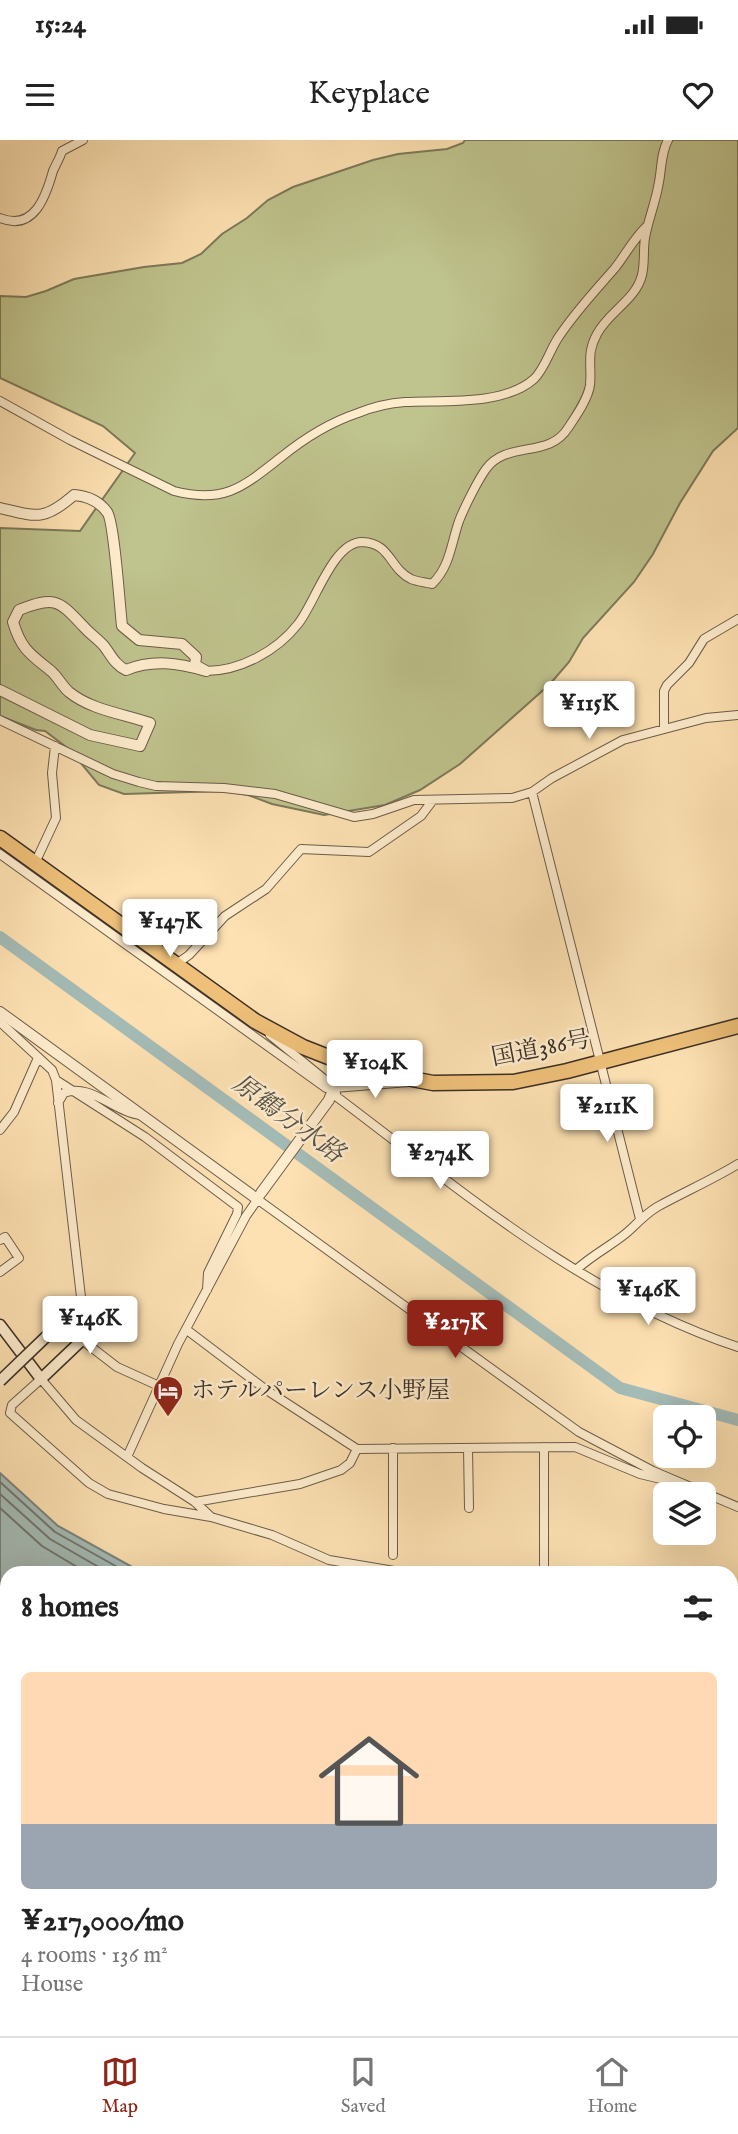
<!DOCTYPE html>
<meta charset="utf-8">
<style>
:root{--surface:#fff;--page:#f2f2f2;--text:#222;--muted:#767676;--line:#e0e0e0;--accent:#8f2418}
body{margin:0;font-family:"IM FELL English","Noto Serif JP",serif;background:var(--page);color:var(--text);height:100vh;display:flex;flex-direction:column;font-size:26px;white-space:nowrap}
*{box-sizing:border-box;margin:0}
p{font-size:23px;color:var(--muted)}
.icon{flex:none;width:38px;height:38px;fill:none;stroke:currentColor;stroke-width:2;stroke-linecap:round;stroke-linejoin:round}
.map{position:relative;flex:1;overflow:hidden}
.panel{position:absolute;left:0px;top:1426px;width:738px;height:471px;display:flex;flex-direction:column;background:var(--surface);border-radius:21px 21px 0 0;box-shadow:0 7px 28px #0002}
.panel>*{flex:none}
.buttons{position:absolute;left:653px;top:1265px;display:grid;gap:14px}
.buttons a{display:grid;place-items:center;width:63px;height:63px;border-radius:10px;background:var(--surface);box-shadow:0 7px 28px #0002;font-size:35px}
.price{position:absolute;translate:-50% -60px;padding:0 16px;border-radius:7px;background:#fff;color:#222;font-size:23px;line-height:46px;filter:drop-shadow(0 2px 4px #0008)}
.price::after{content:'';position:absolute;left:50%;top:42px;width:21px;height:16px;margin-left:-10px;background:inherit;clip-path:polygon(0 0,100% 0,50% 100%)}
.price.current{background:var(--accent);color:#fff}
ul{padding:0;list-style:none}
li{display:grid;align-content:center;gap:14px;height:371px;padding:0 21px}
li span{display:grid;place-items:center;height:217px;border-radius:10px;color:#555}
li>.icon{margin-inline-start:auto}
span .icon{width:126px;height:126px;fill:#fffc;stroke-width:1}
li b{font-size:30px}
h2{display:flex;justify-content:space-between;align-items:center;height:84px;padding:0 21px;font-size:30px}
.status{display:flex;justify-content:space-between;align-items:center;height:49px;padding:0 35px;background:var(--surface);direction:ltr}
.status svg{height:19px;fill:currentColor}
header{display:flex;justify-content:space-between;align-items:center;height:91px;padding:0 21px;background:var(--surface);font-size:32px;font-weight:600}
.dock{display:flex;justify-content:space-around;align-items:center;height:98px;border-top:2px solid var(--line);background:var(--surface);font-size:19px;color:var(--muted)}
.dock a{display:grid;justify-items:center;gap:4px}
.dock .current{color:var(--accent)}
.map>svg:first-child{display:block}
.green{fill:#bfc38d;stroke:#7d795a;stroke-width:2}
.water{fill:#a4bbb6;stroke:#7a837c;stroke-width:2}
.lines{fill:none;stroke-linecap:round;stroke-linejoin:round}
.shore{stroke:#70756e;stroke-width:2}
.river{stroke:#a4bbb6;stroke-width:12}
.minor-casing{stroke:#6c5c49;stroke-width:10}
.tertiary-casing{stroke:#6c5c49;stroke-width:12}
.secondary-casing{stroke:#3b2f26;stroke-width:13}
.primary-casing{stroke:#3b2f26;stroke-width:15}
.trunk-casing{stroke:#3b2f26;stroke-width:17}
.minor{stroke:#feeccd;stroke-width:8}
.tertiary{stroke:#feeccd;stroke-width:10}
.secondary{stroke:#feeccd;stroke-width:10}
.primary{stroke:#eec079;stroke-width:12}
.trunk{stroke:#eec079;stroke-width:14}
.secondary-bridge-casing{stroke:#3b2f26;stroke-width:13;stroke-linecap:butt}
.secondary-bridge{stroke:#feeccd;stroke-width:10}
.labels{text-anchor:middle;dominant-baseline:central;stroke-width:5;stroke-linejoin:round;paint-order:stroke}
.street-label{font-size:24px;fill:#3b2f26;stroke:#feeccd}
.poi-label{font-size:24px;fill:#3b2f26;stroke:#feeccd;text-anchor:start}
.water-label{font-size:26px;font-style:italic;fill:#55524a;stroke:#feeccd}
</style>
<div class="status"><b>15:24</b><svg viewBox="0 0 49 12"><path d="M0 12V9h3v3zM5 12V6h3v6zM10 12V3h3v9zM15 12V0h3v12zM26 1h20v11H26zM47 4h2v5h-2z"/></svg></div>
<header><svg class="icon" aria-label="menu" viewBox="0 0 24 24"><path d="M4 6h16M4 12h16M4 18h16"/></svg>Keyplace<svg class="icon" aria-label="heart" viewBox="0 0 24 24"><path d="M12 20l-8-8c-3-5 5-10 8-4 3-6 11-1 8 4z"/></svg></header>
<div class="map">
<svg width="738" height="1896" viewBox="0 0 738 1896">
<rect width="100%" height="100%" fill="#fde1b2"/>
<filter id="stains"><feTurbulence type="fractalNoise" baseFrequency=".00286" numOctaves="4"/><feColorMatrix values="0 0 0 0 .2 0 0 0 0 .09 0 0 0 0 .02 0 0 0 .5 -.17"/></filter>
<radialGradient id="worn" r=".72"><stop offset=".6" stop-color="#630" stop-opacity="0"/><stop offset="1" stop-color="#630" stop-opacity=".3"/></radialGradient>
<!-- green -->
<path class="green" d="M465 0H738V288L713 311 680 363 653 414 634 442 583 498 569 522 550 544 460 624 420 650 385 665 324 675 272 664 248 655 224 651 124 654 99 645 70 610 45 591 36 590 0 576V388L80 391 135 313 103 286 0 238V156L26 157 46 151 74 139 144 127 182 123 201 114 222 94 247 78 268 60 293 47 373 20 398 14 447 9 463 3Z"/>
<!-- water -->
<path class="water" d="M0 1333 58 1386 143 1433H7V1466L0 1459Z
M738 1583V1667L732 1668V1586Z"/>
<g class="lines">
<!-- shore -->
<path class="shore" d="M0 1342 55 1392 128 1433
M0 1354 50 1399 109 1433
M0 1368 42 1406 87 1433"/>
<!-- river -->
<path class="river" d="M0 797 620 1248 738 1280
M0 1554 7 1559
M503 1890 514 1896
M624 1890V1896"/>
<!-- minor casing -->
<g class="minor-casing">
<path id="minor" d="M0 78C34 92 46 56 53 31 56 24 60 18 62 11L83 0
M0 261 70 300 174 351C224 364 243 347 280 318 302 300 331 282 358 273 373 267 389 263 405 262 442 260 504 266 534 239 544 230 550 210 558 198 575 172 595 151 615 128 626 114 634 98 647 86
M206 531C240 531 277 511 298 484 315 463 333 402 362 402 391 403 389 428 411 439 418 442 425 442 432 444 450 427 451 404 459 381 464 368 478 340 486 329 507 300 549 319 568 288 576 276 588 259 590 245 592 225 586 214 597 194 608 172 636 160 642 135 645 123 643 110 645 98 648 80 655 64 658 47 662 31 660 15 668 0
M0 580 113 634 139 642 156 646 224 648 275 654 354 677 373 674 414 660 512 658 532 652 552 638 623 600 706 578 738 575
M664 588V551L667 545 689 523 704 499 738 479
M532 652 640 1079
M0 714 326 948 334 947
M35 723 56 678 52 633 55 606
M175 825 189 815 225 776 266 749 301 709 369 712 421 676 433 660
M0 882 52 930 56 940 81 1157 79 1177
M270 895 334 947 337 957C463 1052 586 1157 738 1207
M56 940 145 997 238 1067 237 1074 208 1133 207 1150
M58 963 64 953C89 942 116 973 141 975
M0 990 14 972 37 920H40
M257 1059 579 1292 653 1331 738 1367
M0 1100 5 1097 19 1118 0 1132
M576 1130C594 1113 617 1103 632 1088 640 1080 647 1073 657 1067 684 1052 712 1040 738 1024
M187 1190 265 1249 357 1309 575 1307 640 1334 665 1340
M82 1200 117 1227 159 1246
M544 1307V1433
M393 1308V1415
M468 1308 469 1368
M127 1317 178 1204 246 1076 260 1056
M195 1362 300 1344 341 1330 350 1323 357 1309
M211 1377 164 1369 108 1354 89 1343 10 1273 12 1265 41 1239 76 1280 142 1328 195 1362 211 1377 272 1395 329 1420 406 1433
M732 1451 738 1450
M0 1534 7 1538
M0 1625 7 1629
M732 1773 733 1765 738 1771
M0 1809H7
M251 1890 252 1896
M407 1890V1896
M693 1896 695 1890"/>
</g>
<!-- tertiary casing -->
<g class="tertiary-casing">
<path id="tertiary" d="M0 368C37 377 44 381 74 355 86 356 99 361 107 372 114 380 120 469 122 486L139 500 182 504 196 517 195 525 206 531C178 523 153 519 126 530 115 525 111 515 104 506 98 499 90 494 84 487 59 461 56 455 19 470L13 482C21 509 30 514 51 531 58 537 62 546 69 552 91 570 124 574 150 583L140 606 90 595 0 550
M0 872 257 1059
M261 1053 329 960 334 947 409 941"/>
</g>
<!-- secondary casing -->
<g class="secondary-casing">
<path id="secondary" d="M0 1185 41 1239 82 1200 81 1180 74 1175 70 1176 52 1191"/>
</g>
<!-- primary casing -->
<g class="primary-casing">
<path id="primary" d="M0 1521 7 1526
M539 1890 546 1896"/>
</g>
<!-- trunk casing -->
<g class="trunk-casing">
<path id="trunk" d="M0 698 255 881 303 907 359 929 433 943 513 942 567 931 738 886"/>
</g>
<!-- minor -->
<use href="#minor" class="minor"/>
<!-- tertiary -->
<use href="#tertiary" class="tertiary"/>
<!-- secondary -->
<use href="#secondary" class="secondary"/>
<!-- primary -->
<use href="#primary" class="primary"/>
<!-- trunk -->
<use href="#trunk" class="trunk"/>
<!-- secondary-bridge casing -->
<g class="secondary-bridge-casing">
<path id="secondary-bridge" d="M0 1241 52 1191"/>
</g>
<!-- secondary-bridge -->
<use href="#secondary-bridge" class="secondary-bridge"/>
</g>
<!-- icons -->
<defs>
<g id="hotel-pin" transform="scale(1.575)"><path d="M0 17L-7.5 6A9.5 9.5 0 1 1 7.5 6Z" fill="#8f2418" stroke="#feeccd"/><path d="M-6-4.5h1.5V1H6V5H4.5V3h-9V5H-6ZM-4 0a1.8 1.8 0 1 1 3.6 0ZM.5 0V-2.5h3Q6-2.5 6 0Z" fill="#fff"/></g>
</defs>
<g fill-rule="evenodd">
<use href="#hotel-pin" x="168" y="1251"/>
</g>
<g class="labels">
<!-- street labels -->
<g class="street-label">
<text transform="translate(541 909) rotate(-11)">国道386号</text>
</g>
<!-- poi labels -->
<g class="poi-label">
<text x="191" y="1251">ホテルパーレンス小野屋</text>
</g>
<!-- water labels -->
<g class="water-label">
<text transform="translate(288 979) rotate(36)">原鶴分水路</text>
</g>
</g>
<rect width="100%" height="100%" filter="url(#stains)"/>
<rect width="100%" height="100%" fill="url(#worn)"/>
</svg>
<div class="buttons">
<a><svg class="icon" aria-label="locate" viewBox="0 0 24 24"><circle cx="12" cy="12" r="6"/><path d="M12 2v4M12 18v4M2 12h4M18 12h4"/></svg></a>
<a><svg class="icon" aria-label="layers" viewBox="0 0 24 24"><path d="M12 4l9 5-9 5-9-5zM3 14l9 5 9-5"/></svg></a>
</div>
<b class="price" style="left:589px;top:601px">¥115K</b>
<b class="price" style="left:170px;top:819px">¥147K</b>
<b class="price" style="left:375px;top:960px">¥104K</b>
<b class="price" style="left:607px;top:1004px">¥211K</b>
<b class="price" style="left:440px;top:1051px">¥274K</b>
<b class="price" style="left:648px;top:1187px">¥146K</b>
<b class="price" style="left:90px;top:1216px">¥146K</b>
<b class="price current" style="left:455px;top:1220px">¥217K</b>
<section class="panel">
<h2>8 homes<svg class="icon" aria-label="filters" viewBox="0 0 24 24"><path d="M4 7h16M4 17h16"/><circle cx="9" cy="7" r="2"/><circle cx="15" cy="17" r="2"/></svg></h2>
<ul>
<li><span style="background:linear-gradient(#ffd9b3 70%,#9aa5b1 0)"><svg class="icon" aria-label="home" viewBox="0 0 24 24"><path d="M3 11l9-7 9 7M6 9v11h12V9"/></svg></span><div><b>¥217,000/mo</b><p>4 rooms · 136 m²</p><p>House</p></div></li>
</ul>
</section>
</div>
<nav class="dock">
<a class="current"><svg class="icon" aria-label="map" viewBox="0 0 24 24"><path d="M3 6l6-2 6 2 6-2v14l-6 2-6-2-6 2zM9 4v14M15 6v14"/></svg>Map</a>
<a><svg class="icon" aria-label="saved" viewBox="0 0 24 24"><path d="M7 4h10v16l-5-4-5 4z"/></svg>Saved</a>
<a><svg class="icon" aria-label="home" viewBox="0 0 24 24"><path d="M3 11l9-7 9 7M6 9v11h12V9"/></svg>Home</a>
</nav>
